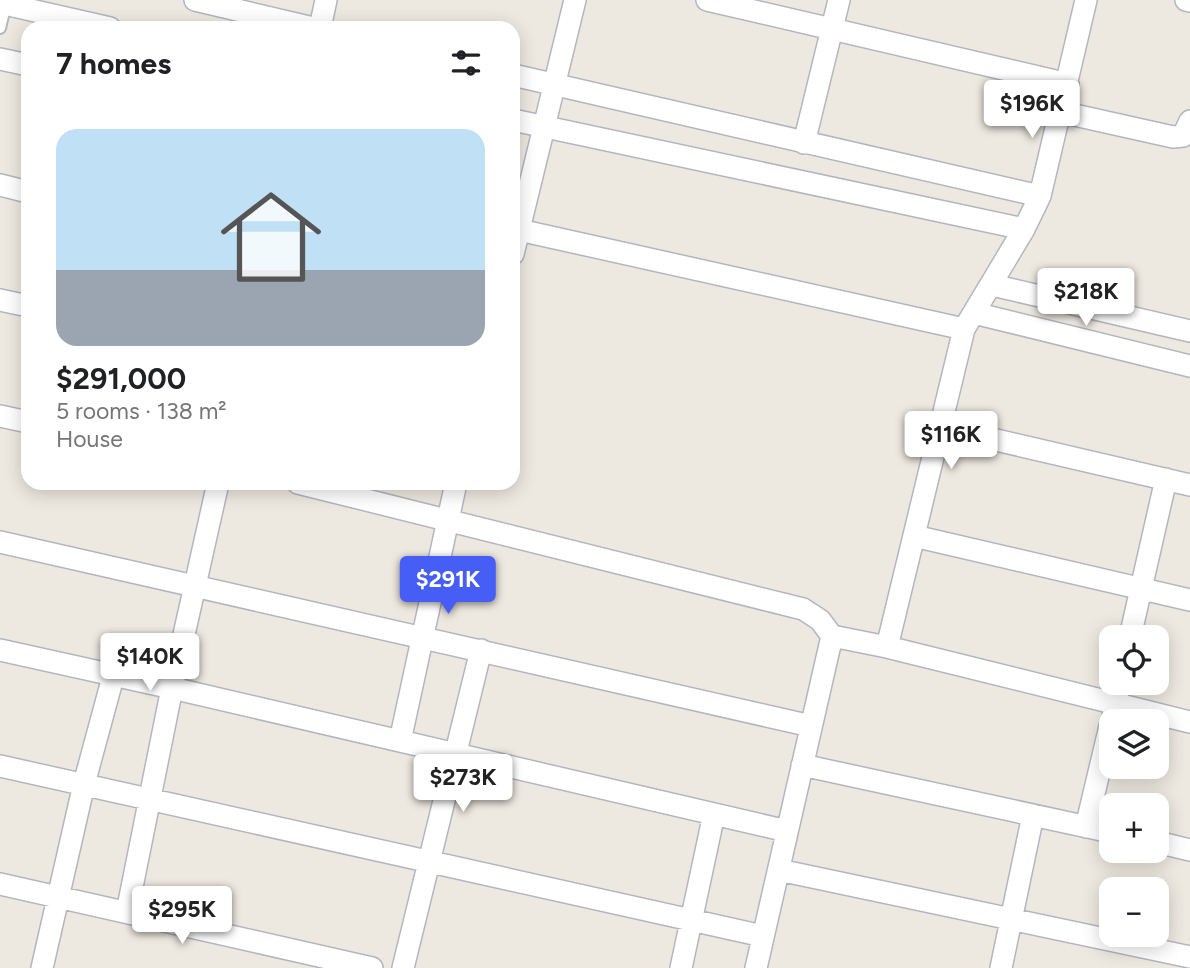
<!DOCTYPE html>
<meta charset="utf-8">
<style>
:root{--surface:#fff;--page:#f2f2f2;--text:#202124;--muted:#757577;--line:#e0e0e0;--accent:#465ef5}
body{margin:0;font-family:Figtree,sans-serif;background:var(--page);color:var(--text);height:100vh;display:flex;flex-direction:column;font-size:26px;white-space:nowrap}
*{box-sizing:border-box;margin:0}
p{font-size:23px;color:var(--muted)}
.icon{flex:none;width:38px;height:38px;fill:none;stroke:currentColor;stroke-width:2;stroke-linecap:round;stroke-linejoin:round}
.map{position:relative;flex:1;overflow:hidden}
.side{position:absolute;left:21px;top:21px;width:499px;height:469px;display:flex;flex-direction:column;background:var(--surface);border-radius:21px;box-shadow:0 4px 18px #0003}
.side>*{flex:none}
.controls{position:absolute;left:1099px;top:625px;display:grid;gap:14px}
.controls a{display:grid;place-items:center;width:70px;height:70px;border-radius:14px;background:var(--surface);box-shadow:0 4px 18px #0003;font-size:35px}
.price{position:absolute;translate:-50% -60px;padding:0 16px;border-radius:7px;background:#fff;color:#222;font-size:23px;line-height:46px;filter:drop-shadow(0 2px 4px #0008)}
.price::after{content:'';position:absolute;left:50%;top:42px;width:21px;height:16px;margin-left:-10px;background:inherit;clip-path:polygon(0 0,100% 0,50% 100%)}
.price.on{background:var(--accent);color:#fff}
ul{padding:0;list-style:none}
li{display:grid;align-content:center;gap:14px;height:371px;padding:0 35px}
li+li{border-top:2px solid var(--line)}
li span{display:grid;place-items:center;height:217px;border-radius:21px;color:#555}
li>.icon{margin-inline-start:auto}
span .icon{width:126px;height:126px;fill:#fffc;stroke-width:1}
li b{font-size:30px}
h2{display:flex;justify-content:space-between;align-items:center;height:84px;padding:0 35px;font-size:30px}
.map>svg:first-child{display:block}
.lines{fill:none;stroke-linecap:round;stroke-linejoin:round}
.lane-casing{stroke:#b3b6c0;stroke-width:14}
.street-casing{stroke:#b3b6c0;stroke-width:24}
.lane{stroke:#fff;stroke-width:10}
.street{stroke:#fff;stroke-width:21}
</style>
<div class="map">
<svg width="1190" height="968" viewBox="0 0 1190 968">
<rect width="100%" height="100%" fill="#eee9e0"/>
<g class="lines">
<!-- lane casing -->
<g class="lane-casing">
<path id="lane" d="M0 28 6 3"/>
</g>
<!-- street casing -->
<g class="street-casing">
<path id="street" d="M195 0 313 28
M707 0 1068 84
M1186 0 1190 1
M0 3 110 28
M320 28 326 0
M0 59 28 65
M513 75 1040 196
M1061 112 1173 137 1183 136 1190 121
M513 120 1024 229
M804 143 839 0
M0 185 28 192
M519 230 964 329
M513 254 575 0
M992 285 1190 331
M0 300 28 306
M974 313 1190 366
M0 416 28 422
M940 427 1190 485
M298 483 803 609 820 620 832 636 887 647 1190 722
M914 536 1190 600
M0 542 811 726
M1130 637 1166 479
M887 647 964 329 1024 229 1040 196 1086 0
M0 650 172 688 787 831
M1113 716 1120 682
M400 741 456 483
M802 765 1111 832
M0 766 763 936
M1086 827 1111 722
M1157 842 1190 850
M779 870 1190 957
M0 884 372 968
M127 912 172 688 218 483
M42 968 84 784 113 677
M403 968 481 650
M681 968 714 814
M756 968 832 636
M1001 968 1033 815"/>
</g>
<!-- lane -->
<use href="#lane" class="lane"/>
<!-- street -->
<use href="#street" class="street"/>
</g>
</svg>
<div class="controls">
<a><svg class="icon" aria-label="locate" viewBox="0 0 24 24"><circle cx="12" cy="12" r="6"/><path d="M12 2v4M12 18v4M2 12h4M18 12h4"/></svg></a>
<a><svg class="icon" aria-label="layers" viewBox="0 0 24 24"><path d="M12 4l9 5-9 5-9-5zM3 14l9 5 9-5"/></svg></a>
<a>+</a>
<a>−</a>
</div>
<b class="price" style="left:1032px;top:140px">$196K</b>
<b class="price" style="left:1086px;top:328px">$218K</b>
<b class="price" style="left:951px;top:471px">$116K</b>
<b class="price on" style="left:448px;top:616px">$291K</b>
<b class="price" style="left:150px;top:693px">$140K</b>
<b class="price" style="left:463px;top:814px">$273K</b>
<b class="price" style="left:182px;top:946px">$295K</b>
<section class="side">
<h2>7 homes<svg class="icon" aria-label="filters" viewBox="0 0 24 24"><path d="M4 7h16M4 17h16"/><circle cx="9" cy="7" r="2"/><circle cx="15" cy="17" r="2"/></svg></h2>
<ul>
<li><span style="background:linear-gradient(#bfe0f5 65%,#9aa5b1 0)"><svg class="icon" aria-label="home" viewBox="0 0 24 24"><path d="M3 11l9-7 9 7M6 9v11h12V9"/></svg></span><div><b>$291,000</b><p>5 rooms · 138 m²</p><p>House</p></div></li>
</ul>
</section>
</div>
